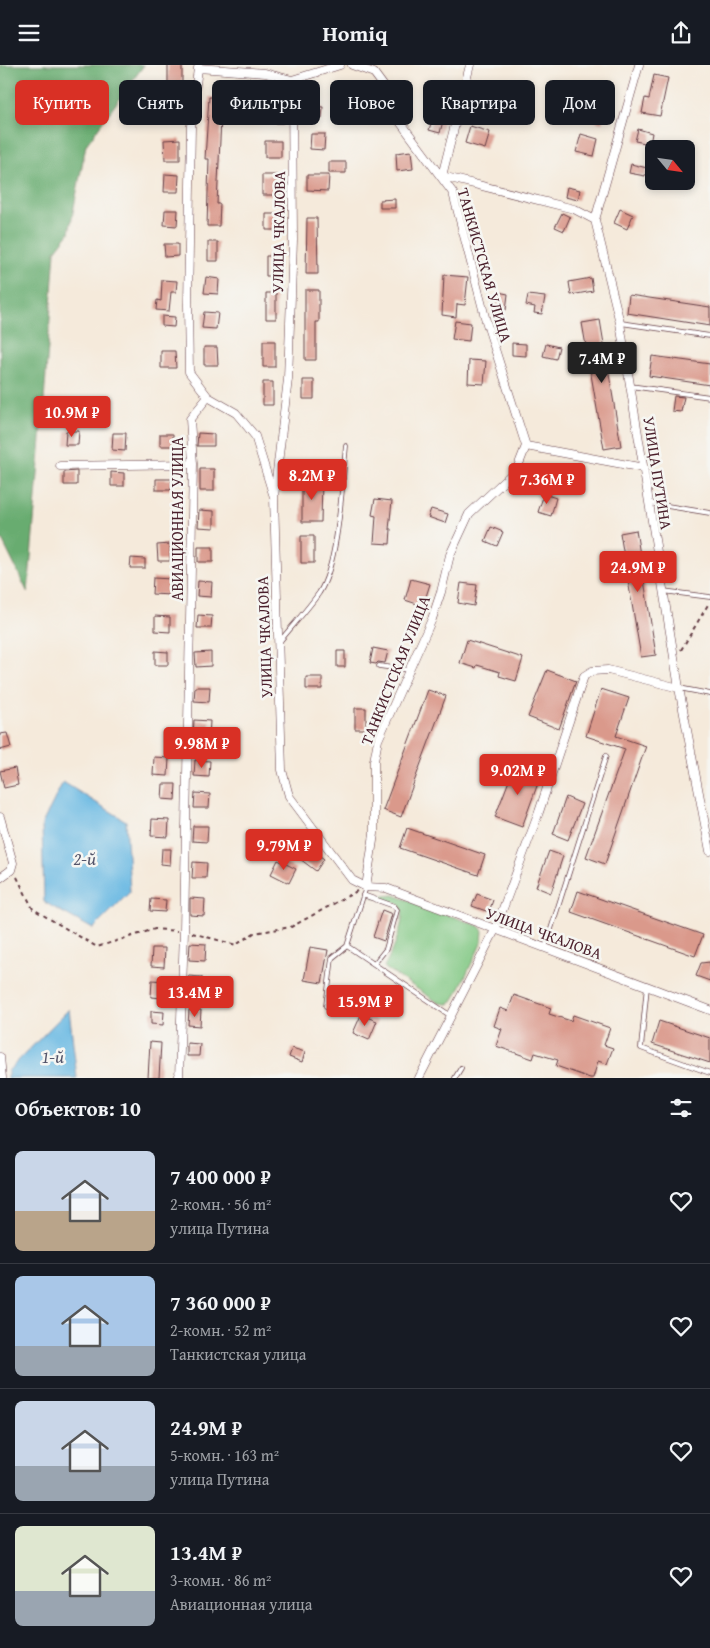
<!DOCTYPE html>
<html lang="ru">
<meta charset="utf-8">
<style>
:root{--surface:#171b24;--page:#242831;--text:#f1f3f6;--muted:#9ea1a6;--line:#363941;--accent:#d93025}
body{margin:0;font-family:"Gentium Book Plus",serif;background:var(--page);color:var(--text);height:100vh;display:flex;flex-direction:column;font-size:19px;white-space:nowrap}
*{box-sizing:border-box;margin:0}
p{font-size:16px;color:var(--muted)}
.icon{flex:none;width:28px;height:28px;fill:none;stroke:currentColor;stroke-width:2;stroke-linecap:round;stroke-linejoin:round}
.map{position:relative;height:1013px;overflow:hidden}
.side{display:flex;flex-direction:column;background:var(--surface);flex:1}
.side>*{flex:none}
.top-card{position:absolute;left:15px;top:15px;width:680px;height:45px;display:flex;gap:10px}
.needle{width:32px;rotate:119deg}
.tools{position:absolute;left:645px;top:75px;display:grid;gap:10px}
.tools a{display:grid;place-items:center;width:50px;height:50px;border-radius:8px;background:var(--surface);box-shadow:0 2px 8px #0003;font-size:25px}
.price{position:absolute;translate:-50% -42px;padding:0 11px;border-radius:5px;background:var(--accent);color:#fff;font-size:16px;line-height:32px;filter:drop-shadow(0 1px 2px #0008)}
.price::after{content:'';position:absolute;left:50%;top:30px;width:15px;height:11px;margin-left:-8px;background:inherit;clip-path:polygon(0 0,100% 0,50% 100%)}
.price.current{background:#222;color:#fff}
ul{padding:0;list-style:none}
li{display:flex;align-items:center;gap:15px;height:125px;padding:0 15px}
li+li{border-top:1px solid var(--line)}
li span{display:grid;place-items:center;flex:none;width:140px;height:100px;border-radius:8px;color:#555}
li>.icon{margin-inline-start:auto}
span .icon{width:60px;height:60px;fill:#fffc;stroke-width:1}
li b{font-size:21px}
h2{display:flex;justify-content:space-between;align-items:center;height:60px;padding:0 15px;font-size:21px}
.pill{padding:0 18px;border-radius:8px;background:var(--surface);box-shadow:0 2px 8px #0003;font-size:18px;line-height:45px}
.pill.current{background:var(--accent);color:#fff}
header{display:flex;justify-content:space-between;align-items:center;height:65px;padding:0 15px;background:var(--surface);font-size:22px;font-weight:800}
.map>svg:first-child{display:block}
.green{fill:#80c782;stroke:#657356}
.forest{fill:#68ac70;stroke:#59664e}
.water{fill:#67b8e2;stroke:#586c86}
.building{fill:#da998b}
.lines{fill:none;stroke-linecap:round;stroke-linejoin:round}
.lane-casing{stroke:#643d45;stroke-width:5.5}
.street-casing{stroke:#643d45;stroke-width:9}
.path{stroke:#643d45;stroke-width:2;stroke-dasharray:4 4;stroke-linecap:butt}
.lane{stroke:#fff;stroke-width:4}
.street{stroke:#fff;stroke-width:8}
.labels{text-anchor:middle;dominant-baseline:central;stroke-width:5;stroke-linejoin:round;paint-order:stroke}
.street-label{font-size:16px;fill:#4a1f2b;stroke:#f6f6f2}
.water-label{font-size:18px;font-style:italic;fill:#54556b;stroke:#f6f6f2}
</style>
<header><svg class="icon" aria-label="menu" viewBox="0 0 24 24"><path d="M4 6h16M4 12h16M4 18h16"/></svg>Homiq<svg class="icon" aria-label="share" viewBox="0 0 24 24"><path d="M12 15V3M7 8l5-5 5 5M5 13v7h14v-7"/></svg></header>
<div class="map">
<svg width="710" height="1013" viewBox="0 0 710 1013">
<rect width="100%" height="100%" fill="#f6f6f2"/>
<filter id="ink" filterUnits="userSpaceOnUse"><feTurbulence type="fractalNoise" baseFrequency=".02" numOctaves="2"/><feDisplacementMap in="SourceGraphic" scale="10" xChannelSelector="R" yChannelSelector="G"/><feConvolveMatrix kernelMatrix="1 2 1 2 8 2 1 2 1" color-interpolation-filters="sRGB"/></filter>
<filter id="wash" filterUnits="userSpaceOnUse"><feTurbulence type="fractalNoise" baseFrequency=".0096" numOctaves="4" result="noise"/><feDisplacementMap in="SourceGraphic" scale="20" xChannelSelector="R" yChannelSelector="G"/><feGaussianBlur stdDeviation="1.12" result="paint"/><feColorMatrix in="noise" values="0 0 0 0 0 0 0 0 0 0 0 0 0 0 0 0 0 1.4 0 .05"/><feComposite in="paint" operator="in"/></filter>
<g filter="url(#wash)">
<rect width="100%" height="100%" fill="#f5eadb"/>
<!-- green -->
<path class="green" d="M394 830 479 861 483 866 482 877 453 937 448 939 439 938 385 903 384 901C391 891 409 849 400 841 394 835 381 834 373 832Z"/>
<!-- forest -->
<path class="forest" d="M0 0H144L86 80 69 168 55 186 43 350 28 528 0 471Z"/>
<!-- water -->
<path class="water" d="M63 717 126 756 130 827 93 864 44 837 42 759Z
M69 944 77 1013H8V1006Z"/>
<g id="blocks">
<!-- building -->
<path class="building" d="M168 0H182V18H168Z
M654 10 668 13 660 51 642 48 645 33 649 34Z
M482 22 502 26 498 44 478 39Z
M209 32H222L217 139H220L219 161H207L209 94H205Z
M589 39 606 43 602 58 585 53Z
M266 41H283V58H266Z
M310 41 323 42 322 54 309 52Z
M435 44 445 47 440 68 429 65Z
M470 61 490 67 485 84 465 78Z
M638 64 652 68 650 79 635 76Z
M311 69H325L324 85 310 84Z
M581 69 598 74 594 91 576 87Z
M180 74V95H165L164 75Z
M265 76H281V92H265Z
M411 86 413 104 397 106 396 88Z
M329 97H346V108H329Z
M631 99 647 103 645 111 629 108Z
M165 109 179 110 178 127H164Z
M262 110H279V130H262Z
M307 110H329L328 126 307 125Z
M567 122 580 125 578 135 565 132Z
M395 134V143H380V135Z
M620 144 633 150 627 164 614 158Z
M165 145H178L177 161 164 160Z
M562 148 570 152 564 166 555 162Z
M266 149H278V165H266Z
M307 153H317L318 209H306Z
M208 177H218V196H208Z
M164 179H178V191L165 192Z
M266 191H279V211H266Z
M444 210 468 212 465 240 457 239 456 252 442 250Z
M206 212 219 214 218 229 204 228Z
M591 213 593 226 571 230 569 217Z
M162 215 177 216 176 227H171L169 246 156 245 157 235 161 236Z
M305 225H319V257H316V295H305Z
M498 227 508 229 506 245 495 243Z
M266 228H276V254H266Z
M528 230 545 232 542 249 534 248 535 242 526 240Z
M629 230 710 242V261L627 248Z
M204 247 218 248 216 264 202 263Z
M162 251 175 252 174 262 162 261Z
M600 255 621 381 604 384 582 258Z
M455 256 471 258 469 276 452 274Z
M263 276H275V302H263Z
M512 278 526 279V291L512 290Z
M546 279 559 282 556 294 543 291Z
M204 282H217L218 300H204Z
M161 286H175L176 303H161Z
M652 291 710 299V320L649 311Z
M469 295 486 296 484 319 468 318Z
M303 315H314V334H303Z
M263 317H273V340H263Z
M674 331 684 332 681 347 672 346Z
M66 366H79L78 380H65Z
M113 368H126L125 386 112 385Z
M198 368 214 369V381H197Z
M160 369H173V381H160Z
M200 404H214V426H200Z
M77 406V420H64V407Z
M111 407 124 408V421H111Z
M156 414H172L171 425H156Z
M302 415H322L321 457H302Z
M544 429 556 433 551 451 538 447Z
M375 434 392 436 389 464H391L390 479 374 478 376 451 372 450Z
M431 444 448 449 445 458 428 452Z
M199 445 214 446V463L198 462Z
M491 462 503 467 497 481 485 476Z
M636 465 656 590 641 592 620 468Z
M301 471H314V498H301Z
M170 479V496H158L157 480Z
M198 482H213V497H198Z
M131 493 145 494V503H130Z
M153 513 172 514 171 530 152 529Z
M411 514 430 519 423 541 405 535Z
M198 516 212 517 211 532 197 531Z
M461 518 477 520 474 541 458 538Z
M198 550 212 551 211 563H197Z
M155 551 170 552V567L155 566Z
M467 575 523 593 516 616 499 611 500 607 477 600 476 603 460 598Z
M373 583 388 586 385 598 378 597 376 599 370 598Z
M155 586 168 587V600H155Z
M337 586H345V602H337Z
M211 587V601L196 602 195 588Z
M547 605 576 616 559 664 528 652Z
M306 612H322V624H306Z
M195 622H210L209 637 194 636Z
M601 624 629 633 616 671 646 681 605 799 586 792 625 684 586 671Z
M428 625 446 631 401 752 383 745Z
M355 643H366V664H355Z
M194 655 210 656 209 673 193 672Z
M7 668 11 682 0 685V669Z
M154 692 169 693 168 711 153 710Z
M195 695 210 696 209 712 194 711Z
M515 700 541 710 522 762 495 752Z
M15 703 18 720 4 723 0 706Z
M163 719H176L175 735 162 734Z
M195 728 210 729 209 743H194Z
M566 732 582 739 568 775 553 769Z
M152 754 169 755 168 772 151 771Z
M193 761H208L207 777 192 776Z
M407 763 485 790 478 810 400 783Z
M308 782 324 794 316 806 300 794Z
M162 784H171L170 800 161 799Z
M549 786 563 791 551 828 536 822Z
M278 795 296 804 289 818 271 809Z
M193 797 207 798 206 813H192Z
M578 826 703 870 695 891 571 847Z
M477 829 493 835 489 847 472 841Z
M190 833 205 834 204 851 190 850Z
M151 834 166 835 165 847 150 846Z
M382 845 392 849 384 876 373 872Z
M190 878 206 879 205 896 189 895Z
M310 882 328 885 322 918 304 915Z
M152 883H165L164 902 151 901Z
M710 897V916L696 911 701 898Z
M188 911 202 912 201 928 188 927Z
M152 915 164 916 163 933 151 932Z
M514 930 551 943 549 949 571 956 573 950 610 963 604 980 613 983 607 999 598 996 593 1013H590L556 1001 558 995 535 988 533 994 496 981 502 964 494 961 500 943 508 946Z
M189 945H201L200 961 188 960Z
M151 946 164 947 163 960 151 959Z
M361 950 377 956 369 975 353 968Z
M659 956 710 973V998L652 979Z
M150 977 161 978 159 1013H148Z
M187 978 200 979 199 991H187Z
M292 983 305 987 302 997 289 992Z"/>
</g>
</g>
<g filter="url(#ink)">
<use href="#blocks" fill-opacity="0" stroke="#643d45" stroke-width="1"/>
<g class="lines">
<!-- lane casing -->
<g class="lane-casing">
<path id="lane" d="M621 258 710 271
M630 321 710 332
M649 438 710 448
M663 526 710 532
M280 576C293 560 307 545 319 528 339 498 342 418 346 381
M379 601 409 605
M679 623 710 629
M366 822 347 881 451 951
M363 830 394 841 397 845 386 884 374 899
M545 883 606 691
M647 921 641 983 710 1008
M326 941 332 893 347 881
M455 1013 461 1003"/>
</g>
<!-- street casing -->
<g class="street-casing">
<path id="street" d="M352 0 374 8 388 27 398 54 453 128 486 256 526 381 517 404 469 449 450 490 441 527 432 554 378 675 374 696V769L366 822
M470 0 442 111 574 144 595 155
M639 0 595 155 620 258 679 623 710 786
M292 15 293 175 288 314 274 432 282 705 289 731 352 815 366 822 386 823 710 945
M292 15 340 0
M208 332 236 348 255 371 273 429
M526 381 644 403
M60 401 193 399
M0 752 13 798 11 805 0 813
M0 992 2 1013
M179 1013 184 866 193 399 190 354 208 332 189 307 188 240 191 61 198 3 265 8 292 15
M419 1013 495 865 539 747 584 611 592 606 608 605 679 623"/>
</g>
<!-- path -->
<path class="path" d="M681 585 709 538
M17 812 33 844 97 882 155 864 177 866
M192 868 236 880 254 868 291 862 357 826"/>
<!-- lane -->
<use href="#lane" class="lane"/>
<!-- street -->
<use href="#street" class="street"/>
</g>
</g>
<g class="labels">
<!-- street labels -->
<g class="street-label">
<text transform="translate(278 167) rotate(-89)">УЛИЦА ЧКАЛОВА</text>
<text transform="translate(485 200) rotate(74)">ТАНКИСТСКАЯ УЛИЦА</text>
<text transform="translate(658 408) rotate(81)">УЛИЦА ПУТИНА</text>
<text transform="translate(177 454) rotate(-90)">АВИАЦИОННАЯ УЛИЦА</text>
<text transform="translate(264 572) rotate(-92)">УЛИЦА ЧКАЛОВА</text>
<text transform="translate(395 605) rotate(-68)">ТАНКИСТСКАЯ УЛИЦА</text>
<text transform="translate(544 868) rotate(20)">УЛИЦА ЧКАЛОВА</text>
</g>
<!-- water labels -->
<g class="water-label">
<text x="85" y="793">2-й</text>
<text x="53" y="991">1-й</text>
</g>
</g>
</svg>
<div class="tools">
<a><svg class="needle" viewBox="-14 -14 28 28"><path d="M0-13l5 13h-10z" fill="#e53935"/><path d="M0 13l5-13h-10z" fill="#9ea1a6"/></svg></a>
</div>
<b class="price current" style="left:602px;top:319px">7.4M ₽</b>
<b class="price" style="left:72px;top:373px">10.9M ₽</b>
<b class="price" style="left:312px;top:436px">8.2M ₽</b>
<b class="price" style="left:547px;top:440px">7.36M ₽</b>
<b class="price" style="left:638px;top:528px">24.9M ₽</b>
<b class="price" style="left:202px;top:704px">9.98M ₽</b>
<b class="price" style="left:518px;top:731px">9.02M ₽</b>
<b class="price" style="left:284px;top:806px">9.79M ₽</b>
<b class="price" style="left:195px;top:953px">13.4M ₽</b>
<b class="price" style="left:365px;top:962px">15.9M ₽</b>
<div class="top-card">
<a class="pill current">Купить</a>
<a class="pill">Снять</a>
<a class="pill">Фильтры</a>
<a class="pill">Новое</a>
<a class="pill">Квартира</a>
<a class="pill">Дом</a>
</div>
</div>
<section class="side">
<h2>Объектов: 10<svg class="icon" aria-label="filters" viewBox="0 0 24 24"><path d="M4 7h16M4 17h16"/><circle cx="9" cy="7" r="2"/><circle cx="15" cy="17" r="2"/></svg></h2>
<ul>
<li><span style="background:linear-gradient(#c9d6e8 60%,#b9a48a 0)"><svg class="icon" aria-label="home" viewBox="0 0 24 24"><path d="M3 11l9-7 9 7M6 9v11h12V9"/></svg></span><div><b>7 400 000 ₽</b><p>2-комн. · 56 m²</p><p>улица Путина</p></div><svg class="icon" aria-label="heart" viewBox="0 0 24 24"><path d="M12 20l-8-8c-3-5 5-10 8-4 3-6 11-1 8 4z"/></svg></li>
<li><span style="background:linear-gradient(#a9c7e8 70%,#9aa5b1 0)"><svg class="icon" aria-label="home" viewBox="0 0 24 24"><path d="M3 11l9-7 9 7M6 9v11h12V9"/></svg></span><div><b>7 360 000 ₽</b><p>2-комн. · 52 m²</p><p>Танкистская улица</p></div><svg class="icon" aria-label="heart" viewBox="0 0 24 24"><path d="M12 20l-8-8c-3-5 5-10 8-4 3-6 11-1 8 4z"/></svg></li>
<li><span style="background:linear-gradient(#c9d6e8 65%,#9aa5b1 0)"><svg class="icon" aria-label="home" viewBox="0 0 24 24"><path d="M3 11l9-7 9 7M6 9v11h12V9"/></svg></span><div><b>24.9M ₽</b><p>5-комн. · 163 m²</p><p>улица Путина</p></div><svg class="icon" aria-label="heart" viewBox="0 0 24 24"><path d="M12 20l-8-8c-3-5 5-10 8-4 3-6 11-1 8 4z"/></svg></li>
<li><span style="background:linear-gradient(#dfe7d0 65%,#9aa5b1 0)"><svg class="icon" aria-label="home" viewBox="0 0 24 24"><path d="M3 11l9-7 9 7M6 9v11h12V9"/></svg></span><div><b>13.4M ₽</b><p>3-комн. · 86 m²</p><p>Авиационная улица</p></div><svg class="icon" aria-label="heart" viewBox="0 0 24 24"><path d="M12 20l-8-8c-3-5 5-10 8-4 3-6 11-1 8 4z"/></svg></li>
</ul>
</section>
